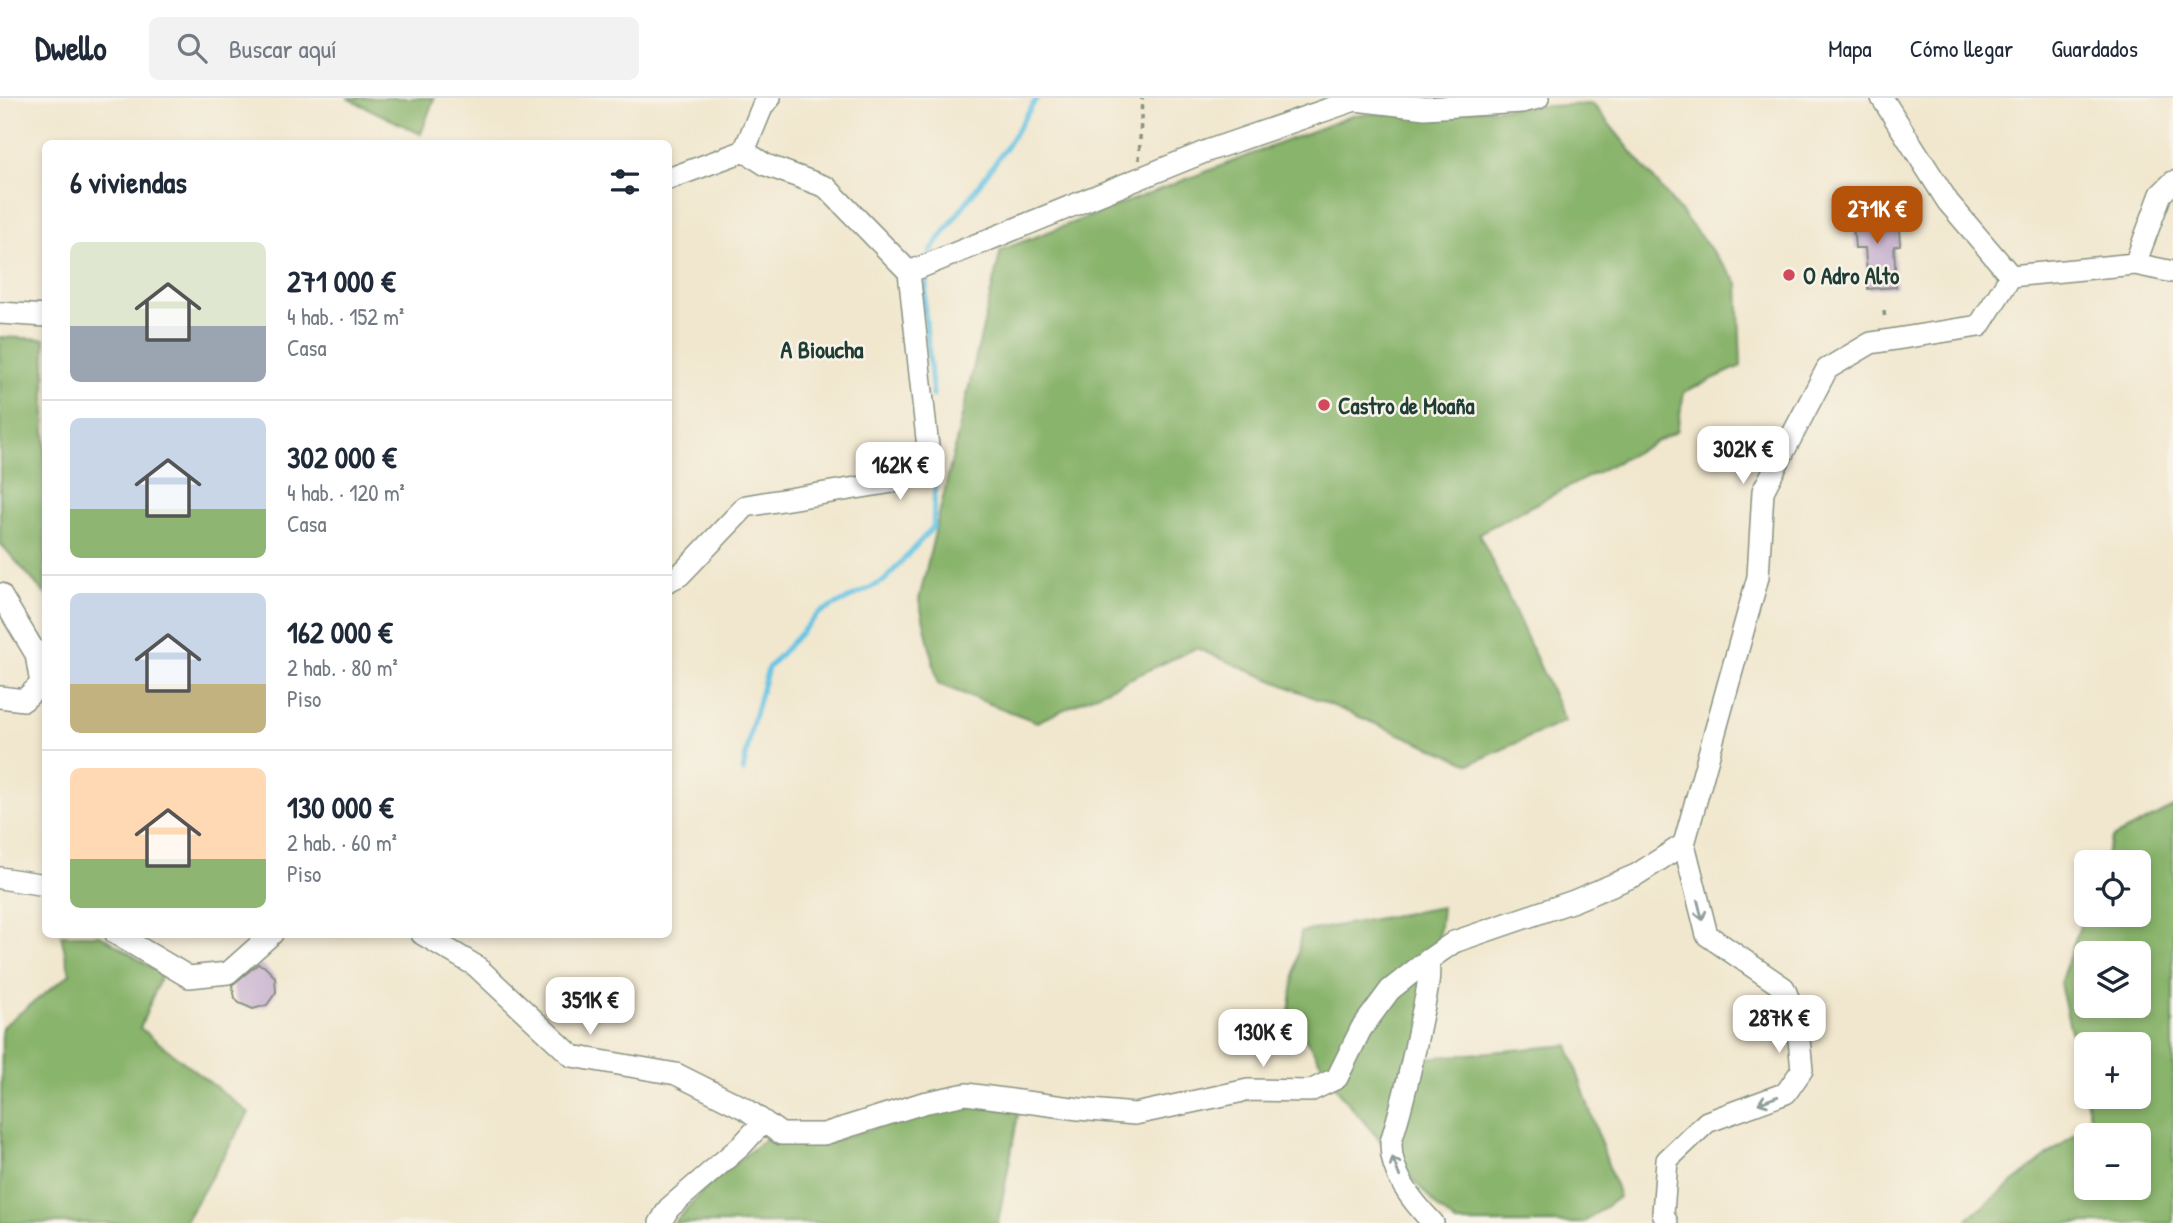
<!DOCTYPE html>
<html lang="es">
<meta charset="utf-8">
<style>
:root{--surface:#fff;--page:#f2f2f3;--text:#1f2937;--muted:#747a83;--line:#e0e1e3;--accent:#b45309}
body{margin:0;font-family:"Patrick Hand",sans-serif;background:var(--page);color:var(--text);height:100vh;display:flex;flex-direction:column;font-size:26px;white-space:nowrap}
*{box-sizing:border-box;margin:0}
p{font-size:23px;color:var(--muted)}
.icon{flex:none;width:38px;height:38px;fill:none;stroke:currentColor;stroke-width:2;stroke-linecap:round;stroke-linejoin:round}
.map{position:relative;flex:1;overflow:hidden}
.side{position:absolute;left:42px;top:42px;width:630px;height:798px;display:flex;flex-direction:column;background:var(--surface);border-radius:10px;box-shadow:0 4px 10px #0003}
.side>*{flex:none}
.controls{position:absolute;left:2074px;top:752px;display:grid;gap:14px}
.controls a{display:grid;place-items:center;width:77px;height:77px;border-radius:10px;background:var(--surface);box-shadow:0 4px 10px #0003;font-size:35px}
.price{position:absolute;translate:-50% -60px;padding:0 16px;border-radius:14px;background:#fff;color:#222;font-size:23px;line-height:46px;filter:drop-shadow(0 2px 4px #0008)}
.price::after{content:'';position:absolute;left:50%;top:42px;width:21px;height:16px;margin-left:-10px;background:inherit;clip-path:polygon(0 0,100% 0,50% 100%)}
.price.current{background:var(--accent);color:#fff}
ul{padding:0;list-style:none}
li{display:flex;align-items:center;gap:21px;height:175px;padding:0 28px}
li+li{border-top:2px solid var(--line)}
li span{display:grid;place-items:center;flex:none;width:196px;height:140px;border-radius:10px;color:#555}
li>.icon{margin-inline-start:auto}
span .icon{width:84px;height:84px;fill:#fffc;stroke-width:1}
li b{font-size:30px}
h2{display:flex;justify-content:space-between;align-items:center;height:84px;padding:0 28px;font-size:30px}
header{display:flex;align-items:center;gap:42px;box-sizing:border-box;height:98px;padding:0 35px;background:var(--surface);border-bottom:2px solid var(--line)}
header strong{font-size:33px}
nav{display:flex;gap:38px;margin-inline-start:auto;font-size:24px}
.search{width:490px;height:63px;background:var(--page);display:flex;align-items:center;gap:18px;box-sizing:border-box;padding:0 24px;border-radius:10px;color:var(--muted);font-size:26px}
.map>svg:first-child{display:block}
.forest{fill:#89b46c;stroke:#547850;stroke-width:2;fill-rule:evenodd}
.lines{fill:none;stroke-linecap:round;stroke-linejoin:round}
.stream{stroke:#66c4e4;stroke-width:5}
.building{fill:#ba9ec9}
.minor-casing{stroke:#889281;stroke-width:24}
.path{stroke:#889281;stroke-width:3.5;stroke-dasharray:5 5;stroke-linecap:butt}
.minor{stroke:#fff;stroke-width:21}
.oneway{stroke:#8f9e9a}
.poi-dot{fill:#d1495b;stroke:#f7f3e8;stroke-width:2.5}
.labels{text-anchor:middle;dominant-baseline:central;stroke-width:5;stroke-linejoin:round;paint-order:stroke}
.poi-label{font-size:23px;font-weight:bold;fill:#1f3d34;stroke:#f7f3e8;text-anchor:start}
.neighbourhood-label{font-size:24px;font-weight:bold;fill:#1f3d34;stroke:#f7f3e8}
</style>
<header>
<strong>Dwello</strong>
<div class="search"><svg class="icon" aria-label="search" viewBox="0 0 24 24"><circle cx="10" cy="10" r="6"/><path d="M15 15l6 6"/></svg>Buscar aquí</div>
<nav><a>Mapa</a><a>Cómo llegar</a><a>Guardados</a></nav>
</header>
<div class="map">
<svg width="2173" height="1125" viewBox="0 0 2173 1125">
<rect width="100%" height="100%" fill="#f7f3e8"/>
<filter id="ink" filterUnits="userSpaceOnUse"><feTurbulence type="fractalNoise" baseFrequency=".0143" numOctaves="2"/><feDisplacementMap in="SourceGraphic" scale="14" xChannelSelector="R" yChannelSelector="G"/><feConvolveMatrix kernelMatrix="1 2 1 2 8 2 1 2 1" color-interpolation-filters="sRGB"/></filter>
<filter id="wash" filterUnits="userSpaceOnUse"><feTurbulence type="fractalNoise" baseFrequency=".00686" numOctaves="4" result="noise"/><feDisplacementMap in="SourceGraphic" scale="28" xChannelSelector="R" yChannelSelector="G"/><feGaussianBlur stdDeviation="1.57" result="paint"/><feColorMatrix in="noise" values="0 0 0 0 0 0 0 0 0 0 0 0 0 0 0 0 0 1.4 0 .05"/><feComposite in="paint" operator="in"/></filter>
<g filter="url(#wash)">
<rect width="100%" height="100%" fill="#f1e7ce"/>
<!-- forest -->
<path class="forest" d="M347 0H434L421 36Z
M1593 6 1738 185 1741 268 1684 294 1677 333 1479 435 1565 623 1470 666 1196 550 1037 624 938 586 919 502 1001 152 1354 17Z
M0 239 45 241V496L0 445Z
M2173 709V1125H1970L1967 1121 2091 1023 2060 885 2086 811V817H2138V765H2103L2112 740ZM2086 856H2138V908H2086ZM2086 947H2138V999H2086ZM2086 1038H2138V1090H2086Z
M1442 809 1426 960 1568 947 1619 1099 1583 1125H1456L1438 1110 1341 997 1289 914 1301 834Z
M61 837H100L162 876 140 930 249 1015 184 1125H0L2 929 70 876Z
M946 1007 1019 1012 998 1125H674L705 1090 765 1041 830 1044Z"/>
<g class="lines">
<!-- stream -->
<path class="stream" d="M930 154 1005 51 1037 0
M927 183 924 205 933 298
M743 673 752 627 768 570 819 515 884 483 933 429 937 346"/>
</g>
<g id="blocks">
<!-- building -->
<path class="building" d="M1889 112 1891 130H1899L1900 147 1894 148 1896 189 1868 191 1865 150H1855L1852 114Z
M258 866 264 868 275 879 276 894 267 907 253 911 239 905 235 900 232 887Z"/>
</g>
</g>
<g filter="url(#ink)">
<use href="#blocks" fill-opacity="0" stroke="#889281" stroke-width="2"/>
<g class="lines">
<!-- minor casing -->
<g class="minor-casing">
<path id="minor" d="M1882 0 1948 104 2011 178
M668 81 744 53 763 7 770 0
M2135 166 2161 96 2173 84
M909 174 1207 53 1355 2 1425 10 1522 4 1538 0
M2011 178 2135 166 2173 174
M0 215 46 218
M668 483 680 477 746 408 899 383 928 350 909 174 826 89 766 67 744 53
M0 496 36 556 41 586 24 602 0 599
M0 780 46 787
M116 836 189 879 228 875 272 836
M422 836 476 868 572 958 676 976 746 1011 781 1036H824L923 1005 966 996 1079 1011 1135 1016 1248 992 1310 993 1337 980 1361 931 1390 892 1424 865 1454 844 1574 803 1636 777 1684 746
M1428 862C1431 882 1425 902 1421 921 1413 963 1403 1004 1391 1044 1390 1076 1412 1103 1433 1125
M660 1125 669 1110 741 1048 763 1024
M1667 1125 1663 1115 1667 1062 1707 1024 1786 995 1802 972 1797 921 1784 890 1707 837 1684 746 1758 479 1763 393 1827 271 1871 245 1979 228 2011 178"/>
</g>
<!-- path -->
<path class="path" d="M1139 62 1142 0
M1884 213 1885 223"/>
<!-- minor -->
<use href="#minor" class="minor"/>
</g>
<!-- one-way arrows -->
<defs><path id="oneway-shaft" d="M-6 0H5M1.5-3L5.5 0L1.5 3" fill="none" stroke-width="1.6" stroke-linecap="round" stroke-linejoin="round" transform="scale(1.75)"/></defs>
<g class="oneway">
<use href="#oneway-shaft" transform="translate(1700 812) rotate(76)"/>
<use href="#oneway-shaft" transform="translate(1768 1002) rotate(160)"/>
<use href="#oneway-shaft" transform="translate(1396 1069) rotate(-111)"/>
</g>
</g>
<!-- markers -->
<g class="poi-dot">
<circle cx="1789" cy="177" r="7"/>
<circle cx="1324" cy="307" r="7"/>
</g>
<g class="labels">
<!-- poi labels -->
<g class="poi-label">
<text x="1803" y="177">O Adro Alto</text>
<text x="1338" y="307">Castro de Moaña</text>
</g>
<!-- neighbourhood labels -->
<g class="neighbourhood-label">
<text x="822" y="251">A Bioucha</text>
</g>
</g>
</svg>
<div class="controls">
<a><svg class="icon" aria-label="locate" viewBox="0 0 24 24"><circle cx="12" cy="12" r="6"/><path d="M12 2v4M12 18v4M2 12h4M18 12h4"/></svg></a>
<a><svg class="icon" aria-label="layers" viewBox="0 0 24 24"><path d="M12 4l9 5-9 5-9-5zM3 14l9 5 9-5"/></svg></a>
<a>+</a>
<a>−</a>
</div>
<b class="price current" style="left:1877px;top:148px">271K €</b>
<b class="price" style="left:1743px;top:388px">302K €</b>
<b class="price" style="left:900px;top:404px">162K €</b>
<b class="price" style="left:590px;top:939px">351K €</b>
<b class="price" style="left:1779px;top:957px">287K €</b>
<b class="price" style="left:1263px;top:971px">130K €</b>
<section class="side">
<h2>6 viviendas<svg class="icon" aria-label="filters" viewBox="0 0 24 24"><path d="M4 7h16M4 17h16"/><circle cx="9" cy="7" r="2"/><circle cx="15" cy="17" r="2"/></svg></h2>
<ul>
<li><span style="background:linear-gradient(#dfe7d0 60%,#9aa5b1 0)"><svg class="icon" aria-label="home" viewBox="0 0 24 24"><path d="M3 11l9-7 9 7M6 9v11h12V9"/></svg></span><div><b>271 000 €</b><p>4 hab. · 152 m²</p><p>Casa</p></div></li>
<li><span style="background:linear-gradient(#c9d6e8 65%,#8fb573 0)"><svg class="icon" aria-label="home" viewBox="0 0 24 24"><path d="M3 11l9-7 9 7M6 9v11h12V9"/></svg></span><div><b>302 000 €</b><p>4 hab. · 120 m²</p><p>Casa</p></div></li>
<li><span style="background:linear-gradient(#c9d6e8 65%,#c2b280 0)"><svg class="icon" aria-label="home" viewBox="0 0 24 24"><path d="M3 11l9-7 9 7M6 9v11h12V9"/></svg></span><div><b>162 000 €</b><p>2 hab. · 80 m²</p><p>Piso</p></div></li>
<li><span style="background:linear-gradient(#ffd9b3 65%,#8fb573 0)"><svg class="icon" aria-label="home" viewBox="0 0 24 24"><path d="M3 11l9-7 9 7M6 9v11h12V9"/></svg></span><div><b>130 000 €</b><p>2 hab. · 60 m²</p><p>Piso</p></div></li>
</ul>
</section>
</div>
